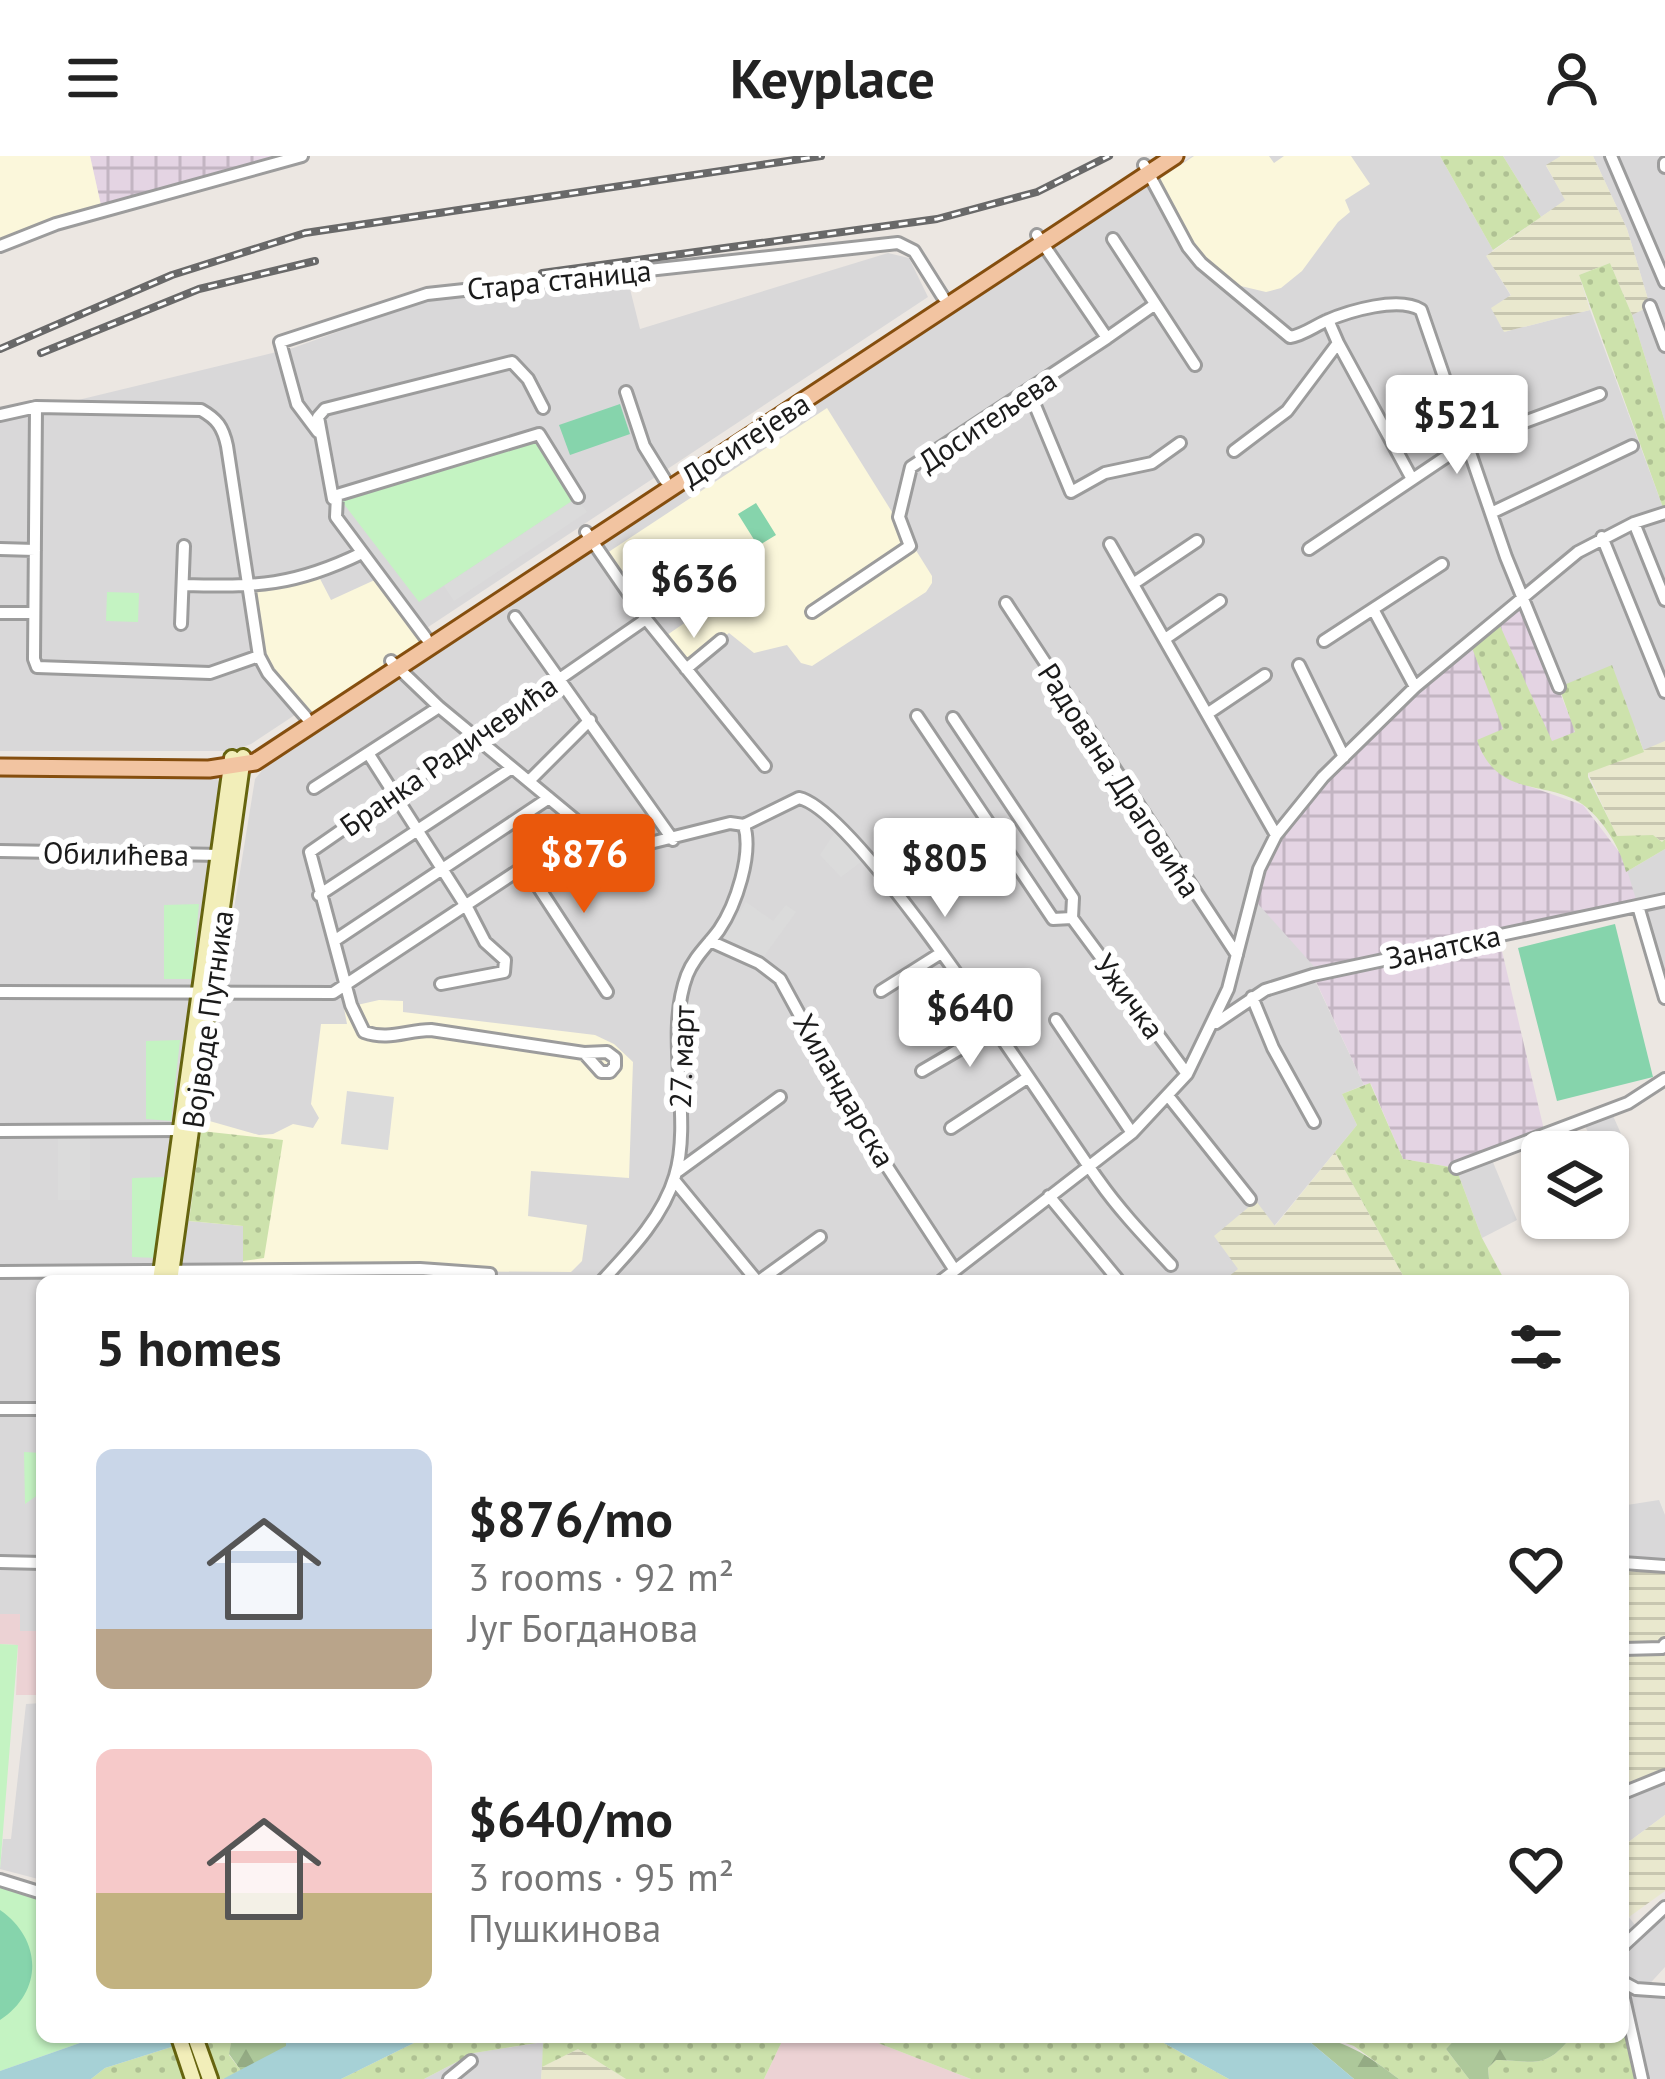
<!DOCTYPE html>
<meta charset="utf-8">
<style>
:root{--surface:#fff;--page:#f2f2f2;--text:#222;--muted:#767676;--accent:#ea580c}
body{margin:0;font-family:"PT Sans",sans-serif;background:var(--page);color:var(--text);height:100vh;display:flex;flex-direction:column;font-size:45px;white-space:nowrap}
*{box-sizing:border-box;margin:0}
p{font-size:39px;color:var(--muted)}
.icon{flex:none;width:66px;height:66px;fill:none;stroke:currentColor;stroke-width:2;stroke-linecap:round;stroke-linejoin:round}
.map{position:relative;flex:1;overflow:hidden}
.sheet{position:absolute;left:36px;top:1119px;width:1593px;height:768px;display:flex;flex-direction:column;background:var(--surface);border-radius:18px;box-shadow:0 3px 9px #0004}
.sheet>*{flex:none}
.buttons{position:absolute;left:1521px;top:975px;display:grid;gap:24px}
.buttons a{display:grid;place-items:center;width:108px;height:108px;border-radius:18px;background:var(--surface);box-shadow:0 3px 9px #0004;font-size:60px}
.price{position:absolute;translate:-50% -102px;padding:0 27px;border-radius:12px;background:#fff;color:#222;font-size:39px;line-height:78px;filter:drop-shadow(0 3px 6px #0008)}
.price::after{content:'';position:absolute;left:50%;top:72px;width:36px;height:27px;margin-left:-18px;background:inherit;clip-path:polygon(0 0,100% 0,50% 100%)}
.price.current{background:var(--accent);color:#fff}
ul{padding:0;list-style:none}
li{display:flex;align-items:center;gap:36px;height:300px;padding:0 60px}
li span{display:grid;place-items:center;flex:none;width:336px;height:240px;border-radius:18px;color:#555}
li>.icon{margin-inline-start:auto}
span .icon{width:144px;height:144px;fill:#fffc;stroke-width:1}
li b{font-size:51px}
h2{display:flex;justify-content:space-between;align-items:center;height:144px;padding:0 60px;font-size:51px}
header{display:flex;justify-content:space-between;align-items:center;height:156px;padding:0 60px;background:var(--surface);font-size:54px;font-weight:700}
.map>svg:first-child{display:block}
.residential{fill:#d9d8d9}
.commercial{fill:#ecd2d4}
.industrial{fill:url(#industrial-grid)}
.education{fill:#fbf7db}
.farmland{fill:url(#farmland-rules)}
.grass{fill:url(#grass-dots)}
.forest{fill:url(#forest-firs)}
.park{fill:#c4f3c2}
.pitch{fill:#86d4ac}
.parking{fill:#dbdbdb}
.water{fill:#a6d1d6}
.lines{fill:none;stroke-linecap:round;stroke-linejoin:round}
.minor-casing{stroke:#9c9c9c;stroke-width:16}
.secondary-casing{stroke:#66640f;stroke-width:20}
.primary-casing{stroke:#854e0e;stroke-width:21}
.minor{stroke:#fff;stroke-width:10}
.secondary{stroke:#f2eeb9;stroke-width:14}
.primary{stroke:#f2c4a1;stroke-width:15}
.rail-casing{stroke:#696969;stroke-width:8}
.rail{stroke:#fff;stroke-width:3;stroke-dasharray:9;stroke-linecap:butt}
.labels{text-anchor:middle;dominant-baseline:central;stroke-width:12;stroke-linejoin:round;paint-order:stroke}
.street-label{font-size:30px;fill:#1b1b1b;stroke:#fff}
</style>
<header><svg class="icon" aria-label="menu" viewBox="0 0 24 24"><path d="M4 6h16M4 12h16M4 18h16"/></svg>Keyplace<svg class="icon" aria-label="person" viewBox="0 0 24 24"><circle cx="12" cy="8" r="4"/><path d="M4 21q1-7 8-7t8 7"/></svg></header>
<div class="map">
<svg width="1665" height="1923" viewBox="0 0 1665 1923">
<defs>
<pattern id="industrial-grid" width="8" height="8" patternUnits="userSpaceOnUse" patternTransform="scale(3)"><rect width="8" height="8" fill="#e4d4e3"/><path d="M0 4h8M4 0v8" fill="none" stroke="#c3b5c2"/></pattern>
<pattern id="farmland-rules" width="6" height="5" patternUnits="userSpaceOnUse" patternTransform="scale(3)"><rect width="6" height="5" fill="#e9e8ce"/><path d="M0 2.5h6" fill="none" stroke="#c7c6b0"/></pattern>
<pattern id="grass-dots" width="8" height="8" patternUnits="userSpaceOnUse" patternTransform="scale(3)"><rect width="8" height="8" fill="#cde2ac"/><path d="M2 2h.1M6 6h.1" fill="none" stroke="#afc193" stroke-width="1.8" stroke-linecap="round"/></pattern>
<pattern id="forest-firs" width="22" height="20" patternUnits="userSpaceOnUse" patternTransform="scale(3)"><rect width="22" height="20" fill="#adc89a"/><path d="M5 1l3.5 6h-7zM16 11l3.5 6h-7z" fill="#94ab84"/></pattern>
</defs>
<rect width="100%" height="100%" fill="#ece7e2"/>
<!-- residential -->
<path class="residential" d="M1192 0H1440L1493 94 1487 101 1511 140 1504 176 1590 154 1665 357V585L1644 596 1636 573 1559 531 1523 445 1319 817 1313 820 1364 929 1342 938 1357 969 1238 1114 1223 1125H179L203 944 255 623 265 611Z
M1503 0H1561L1546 10 1566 44 1541 61Z
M1593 0H1665V266L1632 159 1650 150 1627 73Z
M888 97 909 102 928 141 251 588 232 595H0V267L12 260 293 192 423 145 504 134 628 125 640 173Z
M0 617 215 619 221 630 154 1125H42V1475H20L19 1458H0Z
M1665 693V842L1626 716Z
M1610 953 1626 989 1598 996 1582 964 1567 970 1578 996H1542V1039L1519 988 1490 999 1517 1064 1482 1082 1456 1012Z
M1623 1341 1627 1349 1659 1344 1665 1359V1410L1623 1407Z
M42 1547V1724L0 1713 3 1683H11L26 1548Z
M1665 1614V1659L1623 1690V1629Z
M1665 1751V1811L1644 1834 1665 1835V1923H1644L1623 1838V1754L1640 1775Z
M544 1886 541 1923H424L474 1897Z"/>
<!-- commercial -->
<path class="commercial" d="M0 1458H20V1475H42V1539H16L18 1489 0 1488Z
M784 1881H848L878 1887 971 1923H764Z"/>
<!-- industrial -->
<path class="industrial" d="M90 0H302L102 54Z
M1522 444 1576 576 1551 586 1497 463Z
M1469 484 1528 630 1583 649 1623 701 1638 750 1498 778 1545 978 1456 1012 1403 1003 1371 928 1364 929 1313 819 1319 816 1251 740 1259 713 1299 649Z"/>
<!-- education -->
<path class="education" d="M0 0H90L102 54 0 90Z
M1194 0H1269L1274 7 1284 0H1351L1370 28 1345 44 1350 56 1338 66 1302 115 1281 132 1266 136 1228 127 1191 88 1158 24Z
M827 252 932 420V427L926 436 812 510 801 507 787 489 754 497 729 477 687 509 667 479 702 455 694 441 678 449 654 417 631 436 604 399Z
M317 417 331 444 379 422 426 482 306 561 268 517 248 431Z
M379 844 403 845V856L595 879 614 888 633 906 629 1022 531 1015 528 1060 587 1069 582 1105 571 1116 243 1114V1070L189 1065 201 975 206 964 259 979 273 978 293 968 313 972 319 962 311 948 321 868H347L344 852Z"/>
<!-- farmland -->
<path class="farmland" d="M1561 0H1593L1627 73 1650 150 1632 159 1610 107 1579 119 1590 154 1504 176 1491 152 1511 139 1486 100 1565 44 1546 9Z
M1665 585V683L1662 686 1653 679 1617 681 1588 617Z
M1335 996 1406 1125H1223L1238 1113 1214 1080 1256 1045 1275 1070Z
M1623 1407 1665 1410V1614L1623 1629Z
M1665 1659V1735L1629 1761 1623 1754V1690Z
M578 1893 626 1923H541L542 1911Z"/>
<!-- grass -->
<path class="grass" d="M1440 0H1503L1541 61 1493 94Z
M1610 107 1632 159 1665 266V357L1579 119Z
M1497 463 1552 585 1575 576 1559 531 1612 509 1644 596 1588 617V621L1617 680 1653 679 1662 686 1665 683V693L1626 716C1621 693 1604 666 1586 651 1550 622 1497 645 1477 584L1503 573 1469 484Z
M1370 927 1403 1003 1456 1012 1482 1082 1505 1125H1406L1335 996 1357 969 1342 938Z
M201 975 283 984 264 1102 243 1105V1070L189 1065Z
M1623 1838 1642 1923H1489L1488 1912 1496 1904C1533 1904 1545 1915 1571 1881H1623Z
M203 1881H232L229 1899 242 1916 223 1923H91L105 1912Z
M426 1881H784L764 1923H626L578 1893 542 1911 543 1886 474 1897 424 1923H341Z
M848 1881H1153L1229 1923H971L878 1887Z
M1328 1881H1457L1446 1893 1469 1923H1399L1354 1890Z"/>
<!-- forest -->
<path class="forest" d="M232 1881H286L287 1890 242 1916 229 1898Z
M1304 1881C1343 1881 1368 1900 1399 1923H1354Z
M1457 1881H1571C1545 1915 1533 1904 1496 1904L1488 1912 1489 1923H1469L1446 1893Z"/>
<!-- park -->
<path class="park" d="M539 278 578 341 419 446 337 339Z
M107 436 139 437 138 466 106 465Z
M199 748 192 823H164V749Z
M180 884 171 965 146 963V885Z
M167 1021 157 1102 132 1101V1022Z
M24 1296 42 1297V1336L25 1348Z
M0 1488 18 1489 0 1713Z
M0 1724 42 1737V1881H97L0 1915Z"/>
<!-- pitch -->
<path class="pitch" d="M620 248 630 278 570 299 559 269Z
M756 347 776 379 758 390 738 358Z
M1615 768 1653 921 1557 945 1518 792Z
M0 1754C42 1783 44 1835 0 1864Z"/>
<!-- parking -->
<path class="parking" d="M577 342 587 356 454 445 444 430Z
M838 672 866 702 841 721 820 699Z
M746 746 773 765 786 749 796 756 759 807 720 788Z
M347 935 394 941 388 994 341 988Z
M58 975H90V1044H58Z"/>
<!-- water -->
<path class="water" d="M97 1881H203L105 1912 91 1923H0V1915Z
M286 1881H426L341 1923H223L286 1890Z
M1153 1881H1304L1354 1923H1229Z"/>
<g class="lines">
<!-- minor casing -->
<g class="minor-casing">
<path id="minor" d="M1611 0 1665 126
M1665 7V11
M1144 9 1188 91 1201 107 1290 181C1303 179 1313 171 1326 165 1349 155 1399 140 1421 154L1506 401 1559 531
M1113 83 1195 209
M0 90 56 68 302 0
M1650 150 1665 190
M1107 182 1154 149
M1338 187 1412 323
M1029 235 1071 336 1105 317 1152 307 1180 287
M626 236 644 290 665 324
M36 251 34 503 37 511 210 517 259 500
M0 259 36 251 201 254C217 263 223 271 227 290L259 500 268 517 306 561
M318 276 297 248 280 186 427 138 898 87 914 95 943 141
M1234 295 1287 255 1338 187 1328 164
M333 343 318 261 325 253 512 206 528 223 543 252
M1491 357 1632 290
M1634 367 1665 444
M586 376 646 463 765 610
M1602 381 1665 536
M1110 388 1276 679
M0 393 35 394
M1309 393 1465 288 1600 238
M1133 428 1197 385
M183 429C257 431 294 430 362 397
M1006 447 1237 799
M1373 453 1415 531
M812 456 910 390 899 361 911 311 1107 182 1037 79
M0 457H34
M515 461 673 684
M181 468 184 390
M426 482 336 361 337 339 539 278 578 341
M1165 483 1220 445
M1324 485 1442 408
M391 505 439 551 614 696 730 667 744 669
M1299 509 1344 601
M686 513 721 484
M1207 558 1265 519
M917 560 1053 763 1072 762
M953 562 1073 742 1072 762 1187 918
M368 597 469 755 485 786 505 804 504 816 441 828
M529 625 590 564
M314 632 439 551
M744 669 799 642C860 655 1052 960 1099 1025 1120 1055 1146 1082 1171 1109
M0 695 222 699
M524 709 607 836
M319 739 512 612
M1638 750 1665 842
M334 785 549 642
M710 785 759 807 780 823 858 966 954 1113
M881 835 941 797
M0 836 333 837 584 671
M1252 841 1273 892 1314 966
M1056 864 1132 977
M1216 867 1265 834 1313 819 1665 744
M909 879 972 840
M584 897 601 916H610L615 910V902L607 896 584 897 431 874C407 874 389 885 364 876L351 849 310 696 646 463
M922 915 994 873
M1169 941 1250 1043
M951 972 1027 922
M0 975 183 974
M1456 1012 1628 947 1665 923
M677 1016 780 941
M674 1024 757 1125
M1049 1040 1119 1125
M0 1116 420 1113 490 1118
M602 1125C630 1095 663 1061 675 1020 693 961 664 880 687 819 694 801 708 789 719 774 736 749 753 698 744 669
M759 1125 820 1081
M941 1125 1132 977 1187 918 1228 833 1259 713 1276 679 1323 621 1415 531 1578 396 1634 367 1665 357
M0 1253H42
M0 1406 42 1407
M1623 1407 1665 1410
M1623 1493 1662 1492 1665 1488
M1623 1637 1665 1620
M0 1724 42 1737
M1623 1790 1665 1751
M1623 1826 1636 1833 1665 1835
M1623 1838 1642 1923
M449 1923 471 1905"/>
</g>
<!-- secondary casing -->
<g class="secondary-casing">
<path id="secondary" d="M160 1125 232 602
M170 1125 243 601
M179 1881 193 1923
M195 1881 210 1923"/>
</g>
<!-- primary casing -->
<g class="primary-casing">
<path id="primary" d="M0 611 209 613 255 606 1175 0"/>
</g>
<!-- minor -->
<use href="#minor" class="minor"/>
<!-- secondary -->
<use href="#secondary" class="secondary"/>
<!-- primary -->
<use href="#primary" class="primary"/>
<!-- rail casing -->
<g class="rail-casing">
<path id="rail" d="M542 117 937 63 1037 36 1109 0
M0 193 172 119 305 77 821 0
M41 197 199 133 315 105"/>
</g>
<!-- rail -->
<use href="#rail" class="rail"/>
</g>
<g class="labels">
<!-- street labels -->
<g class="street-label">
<text transform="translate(559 123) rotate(-6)">Стара станица</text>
<text transform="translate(987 264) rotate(-34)">Доситељева</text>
<text transform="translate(745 283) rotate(-33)">Доситејева</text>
<text transform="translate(448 599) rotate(-35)">Бранка Радичевића</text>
<text transform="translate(1120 624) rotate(57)">Радована Драговића</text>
<text transform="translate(116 697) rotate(1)">Обилићева</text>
<text transform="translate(1443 790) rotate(-12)">Занатска</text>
<text transform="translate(1130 840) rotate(54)">Ужичка</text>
<text transform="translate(207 863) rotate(-82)">Војводе Путника</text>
<text transform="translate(681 901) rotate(-88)">27. март</text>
<text transform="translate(845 934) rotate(60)">Хиландарска</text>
</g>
</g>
</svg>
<div class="buttons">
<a><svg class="icon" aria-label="layers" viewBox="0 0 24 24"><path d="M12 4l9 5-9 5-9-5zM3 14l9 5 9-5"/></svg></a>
</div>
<b class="price" style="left:1457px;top:321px">$521</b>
<b class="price" style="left:694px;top:485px">$636</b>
<b class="price current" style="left:584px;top:760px">$876</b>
<b class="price" style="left:945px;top:764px">$805</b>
<b class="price" style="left:970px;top:914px">$640</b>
<section class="sheet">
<h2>5 homes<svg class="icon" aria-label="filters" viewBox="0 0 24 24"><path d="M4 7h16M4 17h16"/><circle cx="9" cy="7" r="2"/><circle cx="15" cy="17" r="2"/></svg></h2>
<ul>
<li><span style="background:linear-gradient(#c9d6e8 75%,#b9a48a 0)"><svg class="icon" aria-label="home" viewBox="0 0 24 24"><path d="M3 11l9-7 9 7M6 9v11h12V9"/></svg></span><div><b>$876/mo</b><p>3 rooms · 92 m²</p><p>Југ Богданова</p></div><svg class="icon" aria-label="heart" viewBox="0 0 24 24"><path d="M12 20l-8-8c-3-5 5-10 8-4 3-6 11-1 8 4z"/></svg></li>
<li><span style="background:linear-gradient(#f6c9c9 60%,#c2b280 0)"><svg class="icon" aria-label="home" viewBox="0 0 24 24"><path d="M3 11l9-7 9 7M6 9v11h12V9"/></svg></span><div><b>$640/mo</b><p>3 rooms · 95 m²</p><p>Пушкинова</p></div><svg class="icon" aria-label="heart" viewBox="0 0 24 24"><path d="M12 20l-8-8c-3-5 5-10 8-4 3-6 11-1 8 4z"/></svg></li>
</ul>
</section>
</div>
